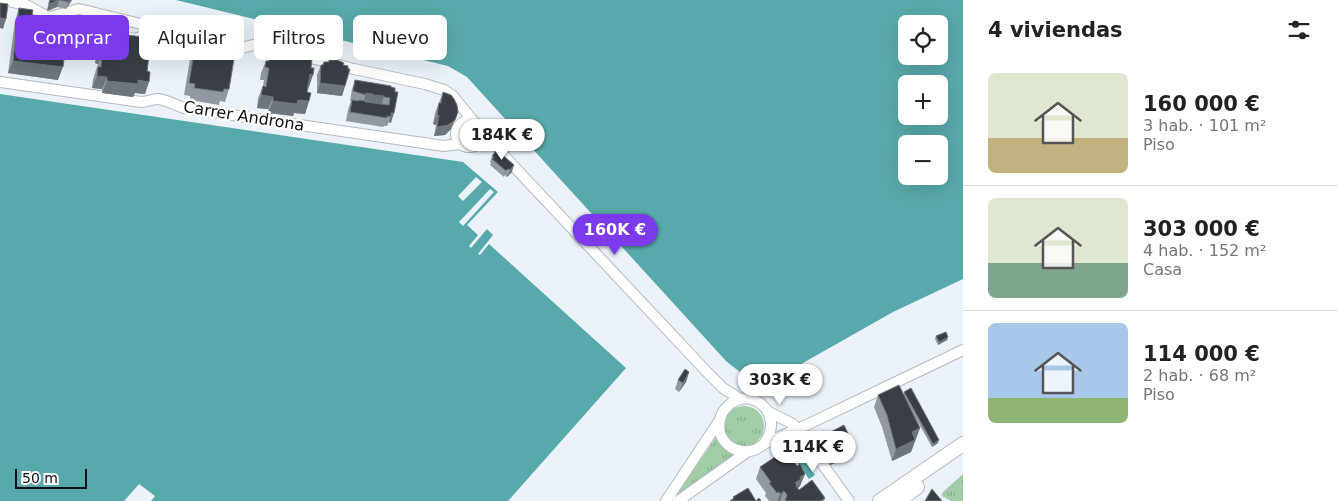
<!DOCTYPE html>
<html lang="es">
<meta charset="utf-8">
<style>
:root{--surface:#fff;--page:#f6f6f6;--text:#222;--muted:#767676;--line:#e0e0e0;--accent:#7c3aed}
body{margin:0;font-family:"DejaVu Sans",sans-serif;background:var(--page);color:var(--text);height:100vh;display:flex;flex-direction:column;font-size:19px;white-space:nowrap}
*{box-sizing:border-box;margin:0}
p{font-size:16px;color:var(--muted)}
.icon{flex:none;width:28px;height:28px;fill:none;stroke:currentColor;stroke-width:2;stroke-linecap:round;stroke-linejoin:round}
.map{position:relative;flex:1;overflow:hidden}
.sheet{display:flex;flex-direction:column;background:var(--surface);width:375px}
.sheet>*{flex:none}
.hud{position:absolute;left:15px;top:15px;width:475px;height:45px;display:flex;gap:10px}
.fabs{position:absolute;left:898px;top:15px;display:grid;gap:10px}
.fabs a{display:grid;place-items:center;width:50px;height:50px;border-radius:8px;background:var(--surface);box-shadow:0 5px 20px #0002;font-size:25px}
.scale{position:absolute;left:15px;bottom:12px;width:72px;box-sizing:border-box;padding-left:5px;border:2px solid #0d0f12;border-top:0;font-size:14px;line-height:18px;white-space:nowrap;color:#0d0f12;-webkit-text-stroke:4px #fefefe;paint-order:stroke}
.price{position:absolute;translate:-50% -42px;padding:0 11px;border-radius:18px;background:#fff;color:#222;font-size:16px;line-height:32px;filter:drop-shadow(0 1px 2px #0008)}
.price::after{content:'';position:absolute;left:50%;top:30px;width:15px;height:11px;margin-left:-8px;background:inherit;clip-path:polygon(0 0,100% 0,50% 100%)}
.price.active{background:var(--accent);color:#fff}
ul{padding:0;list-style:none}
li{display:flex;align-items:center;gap:15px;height:125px;padding:0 25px}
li+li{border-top:1px solid var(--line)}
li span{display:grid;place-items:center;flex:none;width:140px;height:100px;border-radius:8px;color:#555}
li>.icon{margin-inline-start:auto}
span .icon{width:60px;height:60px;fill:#fffc;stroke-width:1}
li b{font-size:21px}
h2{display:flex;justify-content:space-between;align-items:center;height:60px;padding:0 25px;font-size:21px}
.pill{padding:0 18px;border-radius:8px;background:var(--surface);box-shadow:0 5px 20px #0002;font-size:18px;line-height:45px}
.pill.active{background:var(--accent);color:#fff}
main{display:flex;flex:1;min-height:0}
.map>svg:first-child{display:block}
.grass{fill:url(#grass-tufts)}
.water{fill:#58a9ab;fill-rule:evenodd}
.pier{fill:#ebf2fa}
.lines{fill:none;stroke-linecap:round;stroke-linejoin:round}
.street-casing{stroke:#b3bac1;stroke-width:12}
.secondary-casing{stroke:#b3bac1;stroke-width:16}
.street{stroke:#fff;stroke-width:10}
.secondary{stroke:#fff;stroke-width:14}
.wall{fill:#9298a0}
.shaded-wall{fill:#6e757b}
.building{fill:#393f45;stroke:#6e757b}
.labels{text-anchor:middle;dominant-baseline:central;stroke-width:5;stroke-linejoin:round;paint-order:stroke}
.street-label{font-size:16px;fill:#0d0f12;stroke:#fefefe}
</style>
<main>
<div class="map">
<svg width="963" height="501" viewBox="0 0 963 501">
<defs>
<pattern id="grass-tufts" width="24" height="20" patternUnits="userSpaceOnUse" patternTransform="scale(1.25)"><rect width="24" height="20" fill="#a1cca6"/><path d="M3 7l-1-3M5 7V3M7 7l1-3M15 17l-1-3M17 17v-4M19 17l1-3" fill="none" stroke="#89ae8e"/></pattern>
</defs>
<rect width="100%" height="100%" fill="#ebf2fa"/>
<!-- grass -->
<path class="grass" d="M724 426a20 20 0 1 1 40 0a20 20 0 1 1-40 0Z
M716 437 722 447 735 455 676 496Z
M963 474V501H951L942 496V493Z"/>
<!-- water -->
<path class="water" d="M176 0H963V279L893 312 764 385C750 379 738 371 726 361L467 77 448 66ZM906 24H939V56H906ZM906 84H939V116H906ZM906 144H939V176H906Z
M0 94 463 162 498 192 467 225 478 235 469 246 471 248 487 229 493 235 478 254 480 255 489 244 626 368 508 501H151L155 496 139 484 124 501H0Z
M798 451 815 475 809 479 792 455Z"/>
<!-- pier -->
<path class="pier" d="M476 177 482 182 463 201 458 196Z
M490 189 494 192 463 226 459 222Z"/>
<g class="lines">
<!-- street casing -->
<g class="street-casing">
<path id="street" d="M4 0 26 5 56 21 135 39 149 34 159 32H166
M50 17 79 9 174 32 217 51 224 52 257 44 354 69 425 84 444 90 452 95 474 122
M0 82 141 102C147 102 152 99 158 99 167 100 175 105 184 108L444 146 460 144
M456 134a13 13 0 1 1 26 0a13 13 0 1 1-26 0Z
M481 131 497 146 506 158 706 371 723 388 740 399
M769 412 793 424 798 430 849 501
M764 444C787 412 748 383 726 408 720 414 718 424 720 433 724 445 736 453 749 451 756 451 760 446 766 443 782 435 799 429 815 421 864 397 914 374 963 350
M666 501 719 421
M678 501 747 452"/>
</g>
<!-- secondary casing -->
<g class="secondary-casing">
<path id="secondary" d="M880 501 963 444
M898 501 917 487"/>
</g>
<!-- street -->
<use href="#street" class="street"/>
<!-- secondary -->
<use href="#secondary" class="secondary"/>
</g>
<!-- wall -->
<path class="wall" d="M49 0H72L66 9 57 7 47 11Z
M19 8 32 15 58 80 8 73 15 21Z
M210 20 235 31 238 29 239 39 236 42 233 41 232 43 229 42 227 45 225 44 220 46 219 43 220 39 205 35Z
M104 34 148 64 145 94 135 93 133 97 102 93V89L92 88 93 79 98 64 95 63 96 54Z
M204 44 227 52 229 89 225 102 220 101 219 105 190 100V96L184 95 190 59 195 47 203 48Z
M270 54 309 87 307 92 309 101 305 114 294 113 293 116 268 113V109L257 108 258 98 263 86 264 80H260L261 73 266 61H268Z
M321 65 345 86 342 96 317 93V75Z
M355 80 391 86V123L389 122 387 126H384L383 127 346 121 348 110 351 101H350L352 89Z
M443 92 451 129 445 135 434 136 436 125 433 124 435 113Z
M492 156 512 172 507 177 505 175 504 177 490 165 491 163 490 162Z
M936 336 948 337 947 340 938 345 935 339Z
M689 372 686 382 679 392 675 389 678 380Z
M904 392 938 443 932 447 911 410 920 428 911 452 892 461 882 427 874 407 878 395 904 394Z
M823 436 851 456 830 465 820 445Z
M778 454 797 466 805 474 800 486 798 488 799 490 825 498 824 501H769L765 496 766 493 756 479 760 467 777 456Z"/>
<!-- shaded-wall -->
<path class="shaded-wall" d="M59 0 57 7 47 11 49 4Z
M70 0H72L66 9 69 2Z
M0 18 6 19 3 29 0 28Z
M242 33 239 39 236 42 239 35Z
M235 35 232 43 229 42 227 45 229 39 232 36Z
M227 37 225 44 220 46 222 40Z
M100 51H102L98 64 95 63Z
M13 61 63 67 58 80 8 73Z
M310 74 313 75 309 87H305Z
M97 76 107 77 102 89 92 88Z
M138 80 149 82 145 94 135 93 133 97 102 93 107 81Z
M320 83 345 86 342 96 317 93Z
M366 93 373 94 369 103H363Z
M261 95 273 97 268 109 257 108Z
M372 95 384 96 381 106 369 105Z
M298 100 309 101 305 114 294 113 293 116 268 113 273 101Z
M458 112 451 129 445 135 434 136 437 127Z
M391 113H394L391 123 389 122Z
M437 115H439L436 125 433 124Z
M514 165 512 172 507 177 510 170Z
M948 337 947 340 938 345 939 342Z
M689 372 686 382 679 392 683 383Z
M920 428 911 452 892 461 896 449 912 432Z
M939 440 938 443 932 447 933 444Z
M854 446 851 456 830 465 834 456Z
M805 474 800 486 798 488 797 491 795 483 800 477Z
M784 491 780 501H777L780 494Z"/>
<!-- building -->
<path class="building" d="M50 0H70L69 2 59 0 49 4Z
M0 3 8 4 6 19 0 18Z
M19 8 33 10 32 15 69 19 63 67 13 61Z
M210 20 231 25 232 30 235 31 238 29 241 30 242 33 239 35H235L234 36H232L229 39 227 37 222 40 221 36 222 32 208 29Z
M111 33 143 37V38L150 39 149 47H152L151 56H149L147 71 150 72 149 82 138 80V84L107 81V77L97 76 98 67H101L102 51H100L101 42H103L104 34 111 35Z
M204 44 228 48 227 52 235 53 229 89H224L223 92 194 88 195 84 189 83 195 47 203 48Z
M270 54 312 59 311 68H314L313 75 310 74 307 92 311 93 309 101 298 100 297 104 273 101V97L261 95 263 86 266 87 269 68 265 67 266 61H269Z
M329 60H337L344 63 343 65 348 66V69H350L345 86 320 83 321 65H323L324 62H329Z
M355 80 391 86V87L395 88V92H398L394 113H391V117L387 116V118L350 112 352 100 359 101V100L365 101V102L389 105 390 98 384 97V96L372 95 373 94 366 93V95L353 91Z
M443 92 451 95 454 99 457 105 458 112 455 120 448 125 437 127 439 115H437L439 103H441Z
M497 150 514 165 510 170 508 169 506 171 492 159 494 157 492 156Z
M946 332 948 337 939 342 936 336Z
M685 369 689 372 683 383 678 380Z
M899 385 920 428 912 432 915 440 896 449 887 415 878 395Z
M911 388 939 440 933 444 904 392Z
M844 425 854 446 834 456 823 436Z
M785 449 797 466 800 464 805 474 800 477 801 479 795 483 797 485 796 486 799 490 812 480 825 498 821 501H785L787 495 784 491 780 494 779 492 777 493 769 483 771 482 760 467 778 455V454Z
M748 488 756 501 759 498 761 501H730L734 498 733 497Z
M932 489 942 501H925Z"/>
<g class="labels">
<!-- street labels -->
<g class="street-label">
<text transform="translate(244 116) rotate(9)">Carrer Androna</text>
</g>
</g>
</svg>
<div class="fabs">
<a><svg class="icon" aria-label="locate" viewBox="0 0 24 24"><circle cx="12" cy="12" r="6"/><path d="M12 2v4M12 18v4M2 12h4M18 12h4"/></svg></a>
<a>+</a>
<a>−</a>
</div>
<div class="scale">50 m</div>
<b class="price" style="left:502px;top:161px">184K €</b>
<b class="price active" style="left:615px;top:256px">160K €</b>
<b class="price" style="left:780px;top:406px">303K €</b>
<b class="price" style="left:813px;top:473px">114K €</b>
<div class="hud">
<a class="pill active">Comprar</a>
<a class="pill">Alquilar</a>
<a class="pill">Filtros</a>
<a class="pill">Nuevo</a>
</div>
</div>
<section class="sheet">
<h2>4 viviendas<svg class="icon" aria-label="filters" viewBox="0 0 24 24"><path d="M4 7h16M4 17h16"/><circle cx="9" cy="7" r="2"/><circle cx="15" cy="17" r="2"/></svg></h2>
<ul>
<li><span style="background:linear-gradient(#dfe7d0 65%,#c2b280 0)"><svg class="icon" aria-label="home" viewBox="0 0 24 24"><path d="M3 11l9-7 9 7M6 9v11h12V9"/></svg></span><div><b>160 000 €</b><p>3 hab. · 101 m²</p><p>Piso</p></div></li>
<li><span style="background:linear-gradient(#dfe7d0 65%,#7fa58c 0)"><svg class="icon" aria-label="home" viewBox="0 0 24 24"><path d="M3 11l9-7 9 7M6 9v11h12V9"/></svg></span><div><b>303 000 €</b><p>4 hab. · 152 m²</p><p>Casa</p></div></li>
<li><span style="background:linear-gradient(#a9c7e8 75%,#8fb573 0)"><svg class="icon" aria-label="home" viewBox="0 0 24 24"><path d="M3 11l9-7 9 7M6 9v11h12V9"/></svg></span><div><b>114 000 €</b><p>2 hab. · 68 m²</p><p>Piso</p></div></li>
</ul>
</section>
</main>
